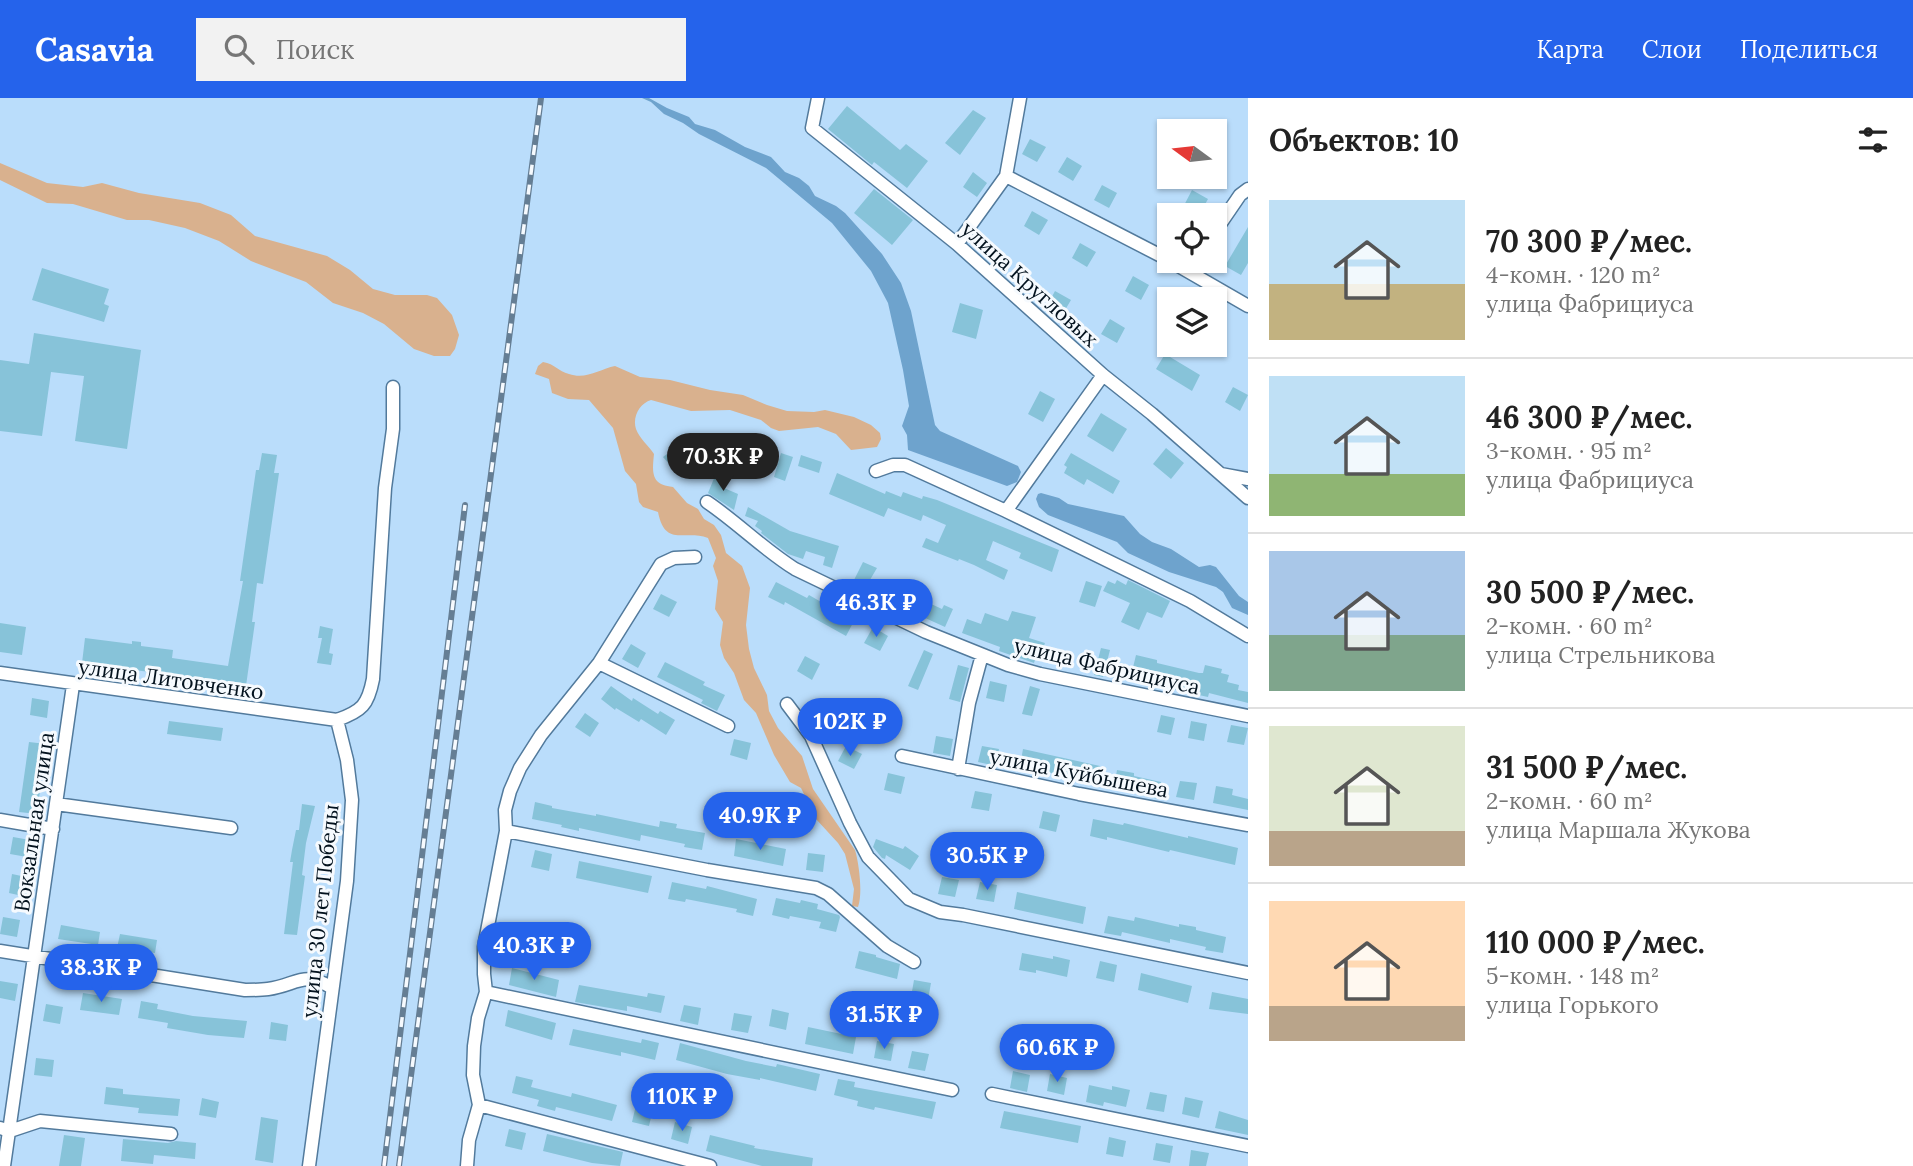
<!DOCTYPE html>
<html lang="ru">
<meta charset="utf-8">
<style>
:root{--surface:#fff;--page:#f2f2f2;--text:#222;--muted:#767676;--line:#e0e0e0;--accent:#2563eb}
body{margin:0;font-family:Lora,serif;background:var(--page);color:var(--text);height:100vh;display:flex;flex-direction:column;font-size:26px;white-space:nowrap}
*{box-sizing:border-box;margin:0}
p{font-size:23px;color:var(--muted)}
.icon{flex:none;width:38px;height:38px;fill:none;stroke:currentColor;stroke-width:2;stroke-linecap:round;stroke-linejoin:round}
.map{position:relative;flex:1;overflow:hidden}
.drawer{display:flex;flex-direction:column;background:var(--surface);width:665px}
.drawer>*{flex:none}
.needle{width:46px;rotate:285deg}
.buttons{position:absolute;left:1157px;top:21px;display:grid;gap:14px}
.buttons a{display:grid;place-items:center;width:70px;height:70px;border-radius:0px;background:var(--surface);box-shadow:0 2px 5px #0004;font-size:35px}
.price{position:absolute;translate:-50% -60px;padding:0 16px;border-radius:24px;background:var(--accent);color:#fff;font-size:23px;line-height:46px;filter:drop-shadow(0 2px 4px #0008)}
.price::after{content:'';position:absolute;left:50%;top:42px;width:21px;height:16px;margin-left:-10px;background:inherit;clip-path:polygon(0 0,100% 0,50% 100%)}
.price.selected{background:#222;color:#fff}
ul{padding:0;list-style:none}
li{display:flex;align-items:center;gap:21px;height:175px;padding:0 21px}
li+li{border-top:2px solid var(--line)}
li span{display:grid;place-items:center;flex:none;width:196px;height:140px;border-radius:0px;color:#555}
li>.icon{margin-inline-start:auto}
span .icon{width:84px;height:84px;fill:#fffc;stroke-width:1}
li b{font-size:30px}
h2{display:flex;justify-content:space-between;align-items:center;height:84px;padding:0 21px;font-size:30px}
header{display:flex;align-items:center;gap:42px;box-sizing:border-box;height:98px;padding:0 35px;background:var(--accent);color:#fff}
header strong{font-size:33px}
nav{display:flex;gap:38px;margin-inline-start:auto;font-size:24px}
.search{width:490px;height:63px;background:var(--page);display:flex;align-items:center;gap:18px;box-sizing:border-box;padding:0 24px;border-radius:0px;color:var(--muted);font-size:26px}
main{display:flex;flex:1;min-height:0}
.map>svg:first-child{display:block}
.green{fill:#d9b18e}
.water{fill:#6ea3cd}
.building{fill:#87c3d9}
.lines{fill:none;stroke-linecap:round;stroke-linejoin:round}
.street-casing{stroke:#527a9c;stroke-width:15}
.street{stroke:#fff;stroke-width:12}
.rail-casing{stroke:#657e94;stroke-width:6}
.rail{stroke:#f6fafe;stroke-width:3.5;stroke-dasharray:10;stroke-linecap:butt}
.labels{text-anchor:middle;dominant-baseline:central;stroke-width:6;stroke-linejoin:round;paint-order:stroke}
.street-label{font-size:21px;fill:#03121e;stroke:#f6fafe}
</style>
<header>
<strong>Casavia</strong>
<div class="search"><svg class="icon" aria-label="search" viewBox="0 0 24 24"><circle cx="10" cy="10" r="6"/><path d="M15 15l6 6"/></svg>Поиск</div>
<nav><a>Карта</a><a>Слои</a><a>Поделиться</a></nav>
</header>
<main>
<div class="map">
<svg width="1248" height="1068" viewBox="0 0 1248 1068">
<rect width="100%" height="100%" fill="#baddfb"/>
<!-- green -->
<path class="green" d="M0 65 47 85 83 89 102 85 139 95 200 105 231 117 255 138 327 158 350 172 373 191 395 197H427L437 200 452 217 459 237 455 251 450 258H434L414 251 384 226 363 215 333 205 306 184 251 163 219 143 185 130 149 122H127L73 106 47 105 0 82Z
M543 264C555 266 558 273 569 276 586 282 600 271 615 268L640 279 670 282 710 292 743 297 767 307 787 313 814 314 825 312 854 319 871 327 880 335 881 341 877 349 851 352 836 336 818 329 779 333 771 330 761 322 730 312 691 313 651 302C640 305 632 319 636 331 639 340 649 348 654 356 652 375 651 387 673 389L687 405 698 411 704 421 714 427 721 437 726 455 742 468 750 490 746 527 749 551 754 570 767 597 769 613 778 630 802 658 813 691 855 752C859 765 863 796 858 809L852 808 854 791 845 756 838 745 816 721 801 690 790 684 774 657 756 615 744 602 734 575 724 560 720 547 723 524 715 511 718 483 713 468 716 460 708 440C685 431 665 450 658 414L643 409 639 404 636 386 625 373 613 330 589 302 568 301 552 295 549 281 535 276 538 268Z"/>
<!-- water -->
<path class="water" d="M642 0H649L667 10 689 19 695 26 715 32 745 49 771 59 785 74 799 80 809 88 815 98 836 108 845 115 882 156 901 185 911 213 935 327 940 333 1018 368 1021 374 1017 384 1007 388 908 352 907 337 902 328 909 308 903 272 888 205 871 173 832 125 766 70 699 36 683 25 664 16 651 4Z
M1041 395 1059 400 1068 406 1124 418 1140 436 1152 444 1171 451 1199 469 1210 467 1216 469 1239 498 1248 504V517L1232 510 1223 494 1216 489 1169 474 1128 455 1117 444 1048 417 1039 409 1036 401 1038 396Z"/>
<!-- building -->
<path class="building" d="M847 8 900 52 906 46 928 63 907 90 874 64 872 67 828 31Z
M973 12 986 20 960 57 945 45Z
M1030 41 1046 49 1037 64 1022 56Z
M1067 59 1082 68 1073 83 1058 74Z
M973 74 987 85 977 99 963 89Z
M1102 87 1117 95 1109 110 1094 102Z
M874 91 913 122 892 147 854 115Z
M1192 92 1208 101 1199 117H1179Z
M1032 113 1048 122 1039 137 1024 128Z
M1248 129V165L1241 177 1225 168Z
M1080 145 1096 154 1087 169 1072 160Z
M42 170 109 191 104 206 109 208 104 224 32 202Z
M1133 178 1149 187 1141 202 1125 193Z
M1055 193 1071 202 1062 217 1047 208Z
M960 205 983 212 976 241 952 234Z
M1110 221 1125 230 1117 245 1101 236Z
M34 235 141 252 127 351 75 343 84 278 51 274 42 338 0 333V262L29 266Z
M1165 256 1200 277 1192 293 1156 271Z
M1233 289 1248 297 1240 313 1225 304Z
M1040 293 1055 301 1043 324 1028 316Z
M1101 315 1127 331 1113 354 1087 338Z
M679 347 693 352 687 370 670 367 663 359Z
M1166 350 1184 365 1171 381 1153 366Z
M262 355 277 357 274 375H279L263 486 257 485 252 524H255L245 595 171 584 172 577 82 565 85 540 132 546V543L141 544V548L173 552 172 560 228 568 243 483H240L256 372H259Z
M781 355 793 359 785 383 774 379Z
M1071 355 1120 383 1113 396 1087 381 1084 387 1064 375 1067 369 1064 367Z
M801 357 822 364 819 375 798 368Z
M837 375 885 396 886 393 901 399 903 394 922 401 923 398 937 402 1059 452 1052 474 1019 460 1021 455 993 443 986 462 1008 472 1004 482 974 467 959 461 958 463 922 449 926 440 938 445 946 427 923 417 921 423 888 410 884 419 829 396Z
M715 378 727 383 724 390 738 396 734 412 708 395Z
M748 409 790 433 839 448 832 470 823 467 825 459 806 453 803 461 788 456 761 435 762 433 755 428 758 423 745 418Z
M863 464 877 470 864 492 852 486Z
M1117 482 1126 487 1128 482 1170 503 1162 520 1147 514 1139 532 1121 524 1130 505 1103 493 1108 483 1115 486Z
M1086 483 1102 488 1095 509 1079 504Z
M776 484 807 500 809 497 854 523 846 538 785 504 784 507 768 499Z
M895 488 914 496 904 510 888 503Z
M661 496 677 504 669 519 653 511Z
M929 505 942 511 944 507 953 511 945 529 923 519Z
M1012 513 1036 519 1029 540 1045 545 1042 553 1038 552 1034 565 999 553 1000 549 962 535 967 521 981 526 985 515 1008 523Z
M0 525 26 529 22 557 0 554Z
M320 528 333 531 329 555 333 556 331 567 317 565 322 540H318Z
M873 529 888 538 880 553 864 545Z
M631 546 646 555 638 570 622 561Z
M1101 550 1110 552 1103 579 1094 577Z
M924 552 933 556 918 592 908 588Z
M1136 557 1157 562V565L1199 575H1203L1205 567 1222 571 1221 575 1229 577 1227 584 1239 587 1238 592 1248 594V605L1209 595 1208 599 1130 582Z
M805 558 820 566 812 582 797 573Z
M665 564 705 584 703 587 725 597 717 613 701 605 703 602 657 579Z
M958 567 969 570 960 604 949 601Z
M990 583 1007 587 1004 604 986 600Z
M611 588 632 603 633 600 658 616 660 613 675 622 666 637 641 621 639 624 616 610 615 612 601 601Z
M1030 588 1040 591 1032 618 1022 616Z
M32 600 49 603 47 620 30 617Z
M822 612 833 625 820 636 810 622Z
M585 615 599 625 590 639 575 629Z
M1161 617 1175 620 1171 637 1157 634Z
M169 623 223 630 221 643 167 636Z
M1191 623 1207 626 1204 643 1188 640Z
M1231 627 1248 630 1244 647 1227 644Z
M936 638 953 641 950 658 933 655Z
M734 641 751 645 747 662 730 657Z
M29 644 46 646 37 716 19 714Z
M846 648 862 656 854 671 838 663Z
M982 648 999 651 996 668 978 664Z
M1023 651 1100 668 1096 685 1020 668Z
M1117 672 1134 675V678L1161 684 1158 701 1141 697V694L1114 689Z
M888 675 905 679 901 696 884 692Z
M1180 683 1197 685 1194 702 1176 699Z
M1216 688 1233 691 1232 697 1248 701V712L1213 705Z
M975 693 992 696 989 713 971 710Z
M535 704 552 708V710L596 718V716L659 729 660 723 677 726 676 730 705 735 702 752 684 749 685 746 641 737 640 743 579 730V733L561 729 562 727 532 721Z
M302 706 315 708 306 745 302 777 305 778 297 837 284 836 293 764H290L292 752 296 732H299Z
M1043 713 1060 717 1056 734 1039 730Z
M1093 721 1123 727 1124 725 1188 740V738L1238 750 1235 767 1170 752 1169 754 1107 739V742L1090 738Z
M13 739 30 742 27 759 10 756Z
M736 741 786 751 783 768 734 758Z
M876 741 903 751 905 748 919 758 910 772 886 757 885 761 882 760 873 749Z
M535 752 552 756 549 773 531 769Z
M808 755 825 757 823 774 806 772Z
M579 763 652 778 648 795 576 780Z
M12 776 31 780 27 799 9 795Z
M942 779 959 782 955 799 938 796Z
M672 784 706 791 707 788 757 801 753 818 736 814 737 811 686 801 685 804 668 801Z
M980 784 997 787 994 804 976 801Z
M1017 794 1086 809 1083 826 1014 811Z
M776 800 800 805 801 802 818 806 817 811 839 817 840 819 836 834 819 830 821 824 790 818 789 821 772 817Z
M1108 818 1134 823 1135 819 1179 829V826L1196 829V832L1226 839 1223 855 1205 852 1206 849 1170 841V845L1122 834 1121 838 1104 835Z
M3 819 20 822 17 839 0 836Z
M61 827 100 834 98 847 58 841Z
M120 836 157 842 155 855 117 850Z
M859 853 876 857V859L900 866 897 881 855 870Z
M1022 855 1053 861V858L1070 862 1067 879 1036 872V875L1019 872Z
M1100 863 1117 867 1114 884 1096 880Z
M512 870 559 882 556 899 509 887Z
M1141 875 1192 888 1188 905 1138 892Z
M914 882 931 885 928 902 911 899Z
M0 883 18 886 15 903 0 900Z
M579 887 647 899 648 895 665 898 661 915 627 908V913L575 904Z
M1212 894 1248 901V916L1209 911Z
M83 895 122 901 119 917 80 912Z
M141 903 158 906 157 911 193 918 247 923 244 940 208 937 167 930 168 925 138 920Z
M46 906 63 909 60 926 43 923Z
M684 907 701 910 698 927 680 923Z
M772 911 789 915 786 932 769 928Z
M508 912 556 925 552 942 505 928Z
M734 915 752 918 748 935 731 932Z
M271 924 288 927 286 943 269 941Z
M808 929 856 939 853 956 805 946Z
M573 931 641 945 642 941 659 945 655 962 621 954V958L569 947Z
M877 943 894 946 891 963 874 960Z
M680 945 746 963 776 969 777 966 820 976 816 993 760 980V982L727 976 676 962Z
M912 953 929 956 925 973 908 970Z
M36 960 54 962 52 979 34 977Z
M1013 973 1030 977 1027 994 1010 990Z
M1050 976 1067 980 1064 997 1047 993Z
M516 978 533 982 531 989 571 999 572 995 617 1007 612 1023 556 1009 555 1013 537 1008 539 1002 512 995Z
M838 981 855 984 854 989 936 1004 932 1021 875 1009 874 1012 857 1008 858 1003 834 997Z
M1089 987 1112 992V988L1130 992 1126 1009 1104 1004 1103 1008 1086 1004Z
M106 989 123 991V996L180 1001 178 1018 138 1015 139 1010 104 1006Z
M1150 994 1167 997 1164 1014 1146 1011Z
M1185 999 1203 1003 1199 1020 1182 1016Z
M202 1000 219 1004 216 1020 199 1017Z
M636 1007 653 1011 649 1028 632 1024Z
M1004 1013 1081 1028 1078 1045 1000 1030Z
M1219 1013 1248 1022V1037L1215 1030Z
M261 1019 278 1022 273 1065 255 1062Z
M675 1024 692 1029 688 1046 671 1041Z
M509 1031 526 1035 522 1052 505 1048Z
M547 1036 623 1054 620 1068 592 1065 543 1053Z
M64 1037 85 1040 81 1068H59Z
M710 1037 755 1048 754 1050 813 1060 812 1068H762L706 1053Z
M1109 1039 1126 1043 1123 1059 1106 1056Z
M123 1041 168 1045 176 1043 196 1045 195 1061 154 1057 153 1066 121 1063Z
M1156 1045 1173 1048 1170 1065 1153 1062Z
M1191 1052 1209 1055 1206 1068H1189Z"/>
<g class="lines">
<!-- street casing -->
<g class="street-casing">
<path id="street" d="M818 0 812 30 957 146 1103 277 1152 316 1248 400
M1006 78 1169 162
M1214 135 1240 97 1248 91
M957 146 1006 78 1020 0
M1170 163 1248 208
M876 373 893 367H905L1006 413 1190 503 1248 538
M1221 376 1248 381
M707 404C738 425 763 451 795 471L926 534 1008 567 1040 576 1248 618
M1006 413 1103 277
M599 565 728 628
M0 575 337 622
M787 606 811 638 850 725 868 759 909 801 940 814 963 817 1248 875
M902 658 1079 696 1248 727
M958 671 969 605 982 557
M56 706 231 730
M0 722 53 731
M506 733 707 772 816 790 828 796 887 848 914 864
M0 853 245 892C253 892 261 892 268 891 297 887 303 872 332 890
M486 894 952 992
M992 996 1248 1048
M479 1007 710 1068
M0 1030 10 1033 40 1023 171 1036
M4 1068 73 587
M309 1068 347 783 352 702 347 662 337 622C362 613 368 607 373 581L385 390 393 331V289
M467 1068 469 1042 479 1007 473 977 474 948 478 920 486 894 484 876V849L506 733 505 712 510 693 520 670 541 637 599 565 661 466 674 460 695 459"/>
</g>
<!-- street -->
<use href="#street" class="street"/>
<!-- rail casing -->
<g class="rail-casing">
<path id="rail" d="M384 1068 465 407
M399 1068 541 0"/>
</g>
<!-- rail -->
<use href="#rail" class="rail"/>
</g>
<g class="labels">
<!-- street labels -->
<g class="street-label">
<text transform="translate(1030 186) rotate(42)">улица Кругловых</text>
<text transform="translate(1107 568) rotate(13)">улица Фабрициуса</text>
<text transform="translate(171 581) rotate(8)">улица Литовченко</text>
<text transform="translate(1079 675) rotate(11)">улица Куйбышева</text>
<text transform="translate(34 724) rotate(-82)">Вокзальная улица</text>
<text transform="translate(320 813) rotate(-84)">улица 30 лет Победы</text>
</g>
</g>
</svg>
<div class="buttons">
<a><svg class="needle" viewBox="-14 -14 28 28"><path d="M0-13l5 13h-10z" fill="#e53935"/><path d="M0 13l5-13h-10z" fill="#767676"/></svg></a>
<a><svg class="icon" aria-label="locate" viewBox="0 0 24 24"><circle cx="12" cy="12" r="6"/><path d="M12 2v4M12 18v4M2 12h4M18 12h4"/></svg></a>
<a><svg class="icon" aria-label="layers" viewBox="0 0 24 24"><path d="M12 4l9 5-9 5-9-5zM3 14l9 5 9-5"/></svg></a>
</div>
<b class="price selected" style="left:723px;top:395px">70.3K ₽</b>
<b class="price" style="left:876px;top:541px">46.3K ₽</b>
<b class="price" style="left:850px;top:660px">102K ₽</b>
<b class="price" style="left:760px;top:754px">40.9K ₽</b>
<b class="price" style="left:987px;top:794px">30.5K ₽</b>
<b class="price" style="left:534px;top:884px">40.3K ₽</b>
<b class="price" style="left:101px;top:906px">38.3K ₽</b>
<b class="price" style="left:884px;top:953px">31.5K ₽</b>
<b class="price" style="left:1057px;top:986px">60.6K ₽</b>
<b class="price" style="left:682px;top:1035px">110K ₽</b>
</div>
<section class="drawer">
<h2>Объектов: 10<svg class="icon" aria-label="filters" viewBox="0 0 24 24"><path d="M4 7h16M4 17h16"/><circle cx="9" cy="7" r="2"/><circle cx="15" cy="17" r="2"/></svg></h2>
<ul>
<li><span style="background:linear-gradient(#bfe0f5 60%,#c2b280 0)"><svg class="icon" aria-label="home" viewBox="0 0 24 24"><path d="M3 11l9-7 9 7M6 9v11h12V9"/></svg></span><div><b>70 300 ₽/мес.</b><p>4-комн. · 120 m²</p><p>улица Фабрициуса</p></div></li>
<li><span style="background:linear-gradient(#bfe0f5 70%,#8fb573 0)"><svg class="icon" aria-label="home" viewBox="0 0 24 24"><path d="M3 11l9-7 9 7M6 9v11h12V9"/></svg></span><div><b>46 300 ₽/мес.</b><p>3-комн. · 95 m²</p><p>улица Фабрициуса</p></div></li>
<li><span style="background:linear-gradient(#a9c7e8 60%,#7fa58c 0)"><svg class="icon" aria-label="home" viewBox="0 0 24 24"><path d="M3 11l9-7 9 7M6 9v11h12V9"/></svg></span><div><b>30 500 ₽/мес.</b><p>2-комн. · 60 m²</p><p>улица Стрельникова</p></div></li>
<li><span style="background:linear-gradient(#dfe7d0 75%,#b9a48a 0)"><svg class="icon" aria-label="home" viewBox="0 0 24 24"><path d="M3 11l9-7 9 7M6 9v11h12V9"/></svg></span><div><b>31 500 ₽/мес.</b><p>2-комн. · 60 m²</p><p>улица Маршала Жукова</p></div></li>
<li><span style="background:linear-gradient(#ffd9b3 75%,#b9a48a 0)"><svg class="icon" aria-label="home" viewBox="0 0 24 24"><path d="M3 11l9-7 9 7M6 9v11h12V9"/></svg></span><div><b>110 000 ₽/мес.</b><p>5-комн. · 148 m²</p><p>улица Горького</p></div></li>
</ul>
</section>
</main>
